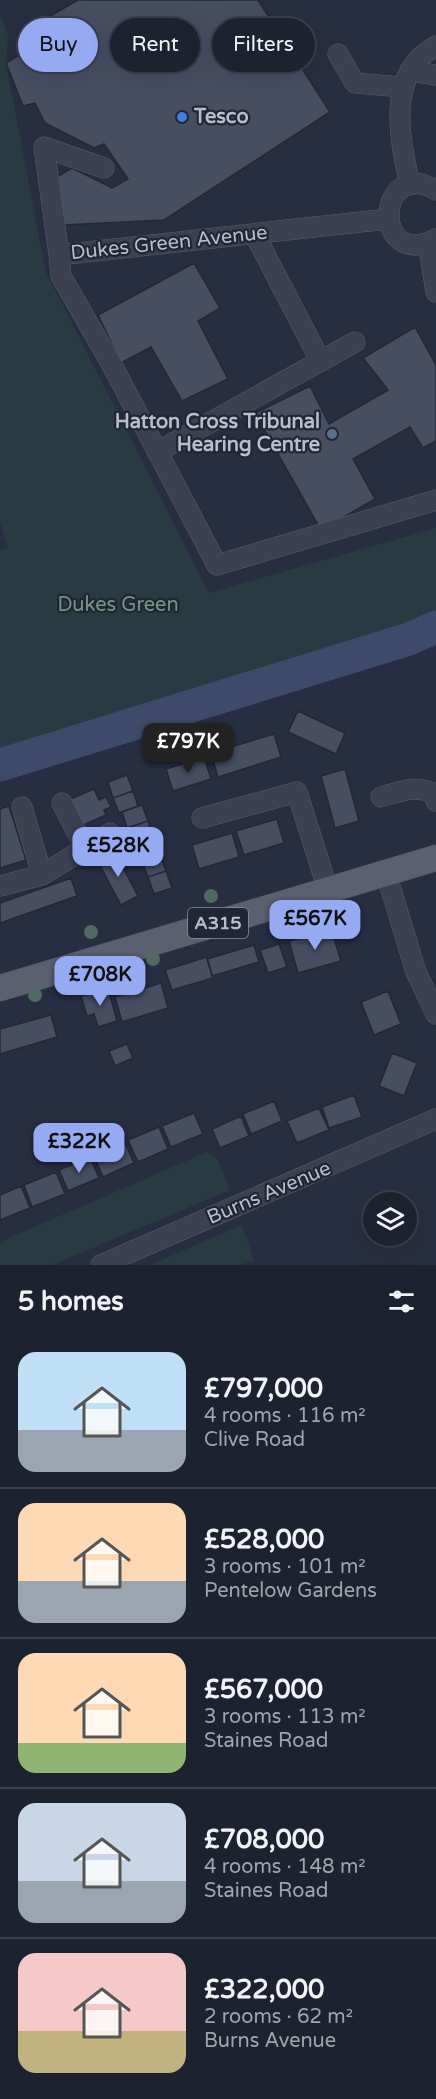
<!DOCTYPE html>
<meta charset="utf-8">
<style>
:root{--surface:#1d2231;--page:#252a39;--text:#f1f3f6;--muted:#a0a4ab;--line:#3b3f4d;--accent:#94abf4}
body{margin:0;font-family:"Varela Round",sans-serif;background:var(--page);color:var(--text);height:100vh;display:flex;flex-direction:column;font-size:22px;white-space:nowrap}
*{box-sizing:border-box;margin:0}
p{font-size:20px;color:var(--muted)}
.icon{flex:none;width:33px;height:33px;fill:none;stroke:currentColor;stroke-width:2;stroke-linecap:round;stroke-linejoin:round}
.map{position:relative;height:1265px;overflow:hidden}
.drawer{display:flex;flex-direction:column;background:var(--surface);flex:1}
.drawer>*{flex:none}
.hud{position:absolute;left:18px;top:18px;width:400px;height:54px;display:flex;gap:12px}
.fabs{position:absolute;left:363px;top:1192px;display:grid;gap:12px}
.fabs a{display:grid;place-items:center;width:54px;height:54px;border-radius:50%;background:var(--surface);box-shadow:0 6px 24px #0002,0 0 0 2px var(--line);font-size:30px}
.price{position:absolute;translate:-50% -51px;padding:0 14px;border-radius:12px;background:var(--accent);color:#111;font-size:20px;line-height:39px;filter:drop-shadow(0 2px 3px #0008)}
.price::after{content:'';position:absolute;left:50%;top:36px;width:18px;height:14px;margin-left:-9px;background:inherit;clip-path:polygon(0 0,100% 0,50% 100%)}
.price.active{background:#222;color:#fff}
ul{padding:0;list-style:none}
li{display:flex;align-items:center;gap:18px;height:150px;padding:0 18px}
li+li{border-top:2px solid var(--line)}
li span{display:grid;place-items:center;flex:none;width:168px;height:120px;border-radius:18px;color:#555}
li>.icon{margin-inline-start:auto}
span .icon{width:72px;height:72px;fill:#fffc;stroke-width:1}
li b{font-size:26px}
h2{display:flex;justify-content:space-between;align-items:center;height:72px;padding:0 18px;font-size:26px}
.pill{padding:0 21px;border-radius:27px;background:var(--surface);box-shadow:0 6px 24px #0002,0 0 0 2px var(--line);font-size:21px;line-height:54px}
.pill.active{background:var(--accent);color:#111}
.map>svg:first-child{display:block}
.green{fill:#293b42}
.lines{fill:none;stroke-linecap:round;stroke-linejoin:round}
.river{stroke:#3e4a69;stroke-width:33}
.building{fill:#474e62;stroke:#222838;stroke-width:1.5}
.minor-casing{stroke:#565c6b;stroke-width:21}
.major-casing{stroke:#454a5a;stroke-width:27}
.minor{stroke:#3b4150;stroke-width:20}
.major{stroke:#5a6070;stroke-width:26}
.tree{fill:#506964}
.shop-dot{fill:#3f7fe0;stroke:#202636;stroke-width:2}
.service-dot{fill:#5c6f8a;stroke:#202636;stroke-width:2}
.labels{text-anchor:middle;dominant-baseline:central;stroke-width:4.5;stroke-linejoin:round;paint-order:stroke}
.shield{fill:#202636;stroke:#8a909e;stroke-width:1.5}
.shield-label{font-size:18px;font-weight:bold;fill:#b8bdcb}
.poi-label{font-size:20px;font-weight:bold;fill:#b8bdcb;stroke:#202636;text-anchor:start}
.street-label{font-size:20px;fill:#b8bdcb;stroke:#202636}
.park-label{font-size:20px;fill:#719a81;stroke:#202636}
</style>
<div class="map">
<svg width="436" height="1265" viewBox="0 0 436 1265">
<rect width="100%" height="100%" fill="#272e41"/>
<!-- green -->
<path class="green" d="M0 15 8 35 6 63 45 270 209 593 436 528V612L327 653 0 754V550L8 548 0 523Z
M207 1152 217 1158 230 1190 52 1265H0V1242Z
M242 1225 254 1260 241 1265H150Z"/>
<g class="lines">
<!-- river -->
<path class="river" d="M0 765 409 639 436 627"/>
</g>
<!-- building -->
<path class="building" d="M78 0H258L330 112 164 220 63 225 55 178 72 168 112 188 128 179 104 144 94 148 45 123 35 103 23 106 6 63 46 39 38 23Z
M194 263 220 308 198 321 228 379 182 401 151 347 121 363 98 315Z
M415 327 436 365V441L423 448 410 427 353 459 375 499 321 530 255 413 310 386 329 424 388 390 363 358Z
M298 711 345 733 336 754 288 732Z
M274 734 281 757 218 777 211 753Z
M204 757 211 779 173 791 166 769Z
M345 769 359 821 335 828 321 776Z
M127 775 133 791 113 798 108 782Z
M94 789 99 800 106 797 111 807 104 810 106 815 79 827 68 800Z
M133 791 138 806 119 813 113 798Z
M142 805 148 821 127 828 122 812Z
M9 806 26 860 0 868V809Z
M277 819 284 843 244 855 236 831Z
M148 821 153 837 135 843 130 827Z
M232 833 239 857 199 869 192 845Z
M153 837 159 853 141 859 135 843Z
M114 851 138 896 121 905 97 860Z
M159 853 166 871 148 877 141 859Z
M166 871 172 888 154 894 148 877Z
M71 878 77 896 0 923V903Z
M331 929 341 961 298 973 289 941Z
M279 944 287 967 268 973 260 950Z
M254 945 259 962 212 976 207 959Z
M207 957 213 978 172 990 165 970Z
M161 983 168 1008 122 1022 115 997Z
M108 988 117 1021 98 1027 94 1014 87 1016 81 996Z
M388 991 401 1024 374 1035 361 1002Z
M51 1015 57 1037 0 1054V1029Z
M127 1044 133 1058 115 1066 109 1051Z
M392 1053 417 1063 404 1096 379 1086Z
M354 1095 362 1117 329 1128 322 1107Z
M274 1101 282 1121 251 1134 243 1114Z
M319 1108 329 1130 297 1143 287 1121Z
M194 1113 203 1134 171 1147 162 1126Z
M241 1116 249 1136 220 1148 212 1129Z
M159 1127 168 1149 138 1162 128 1140Z
M125 1143 134 1163 103 1177 94 1156Z
M90 1157 99 1178 68 1191 59 1170Z
M56 1172 65 1194 32 1207 24 1185Z
M21 1186 30 1208 0 1220V1195Z"/>
<g class="lines">
<!-- minor casing -->
<g class="minor-casing">
<path id="minor" d="M338 54 355 83 402 87
M410 71 436 75
M410 185C400 140 385 73 436 46
M436 190C376 156 371 271 436 239
M388 219 59 255 61 276 112 365 217 565 436 500
M255 235 320 360
M428 243 436 292
M59 255 44 147 104 168
M157 452 355 342
M381 797C399 792 416 784 434 794L436 801
M62 803 85 848
M22 807 42 875
M202 818 297 792 328 890
M386 873 416 972 436 1014
M0 886 42 875 110 833
M101 1265 436 1119"/>
</g>
<!-- major casing -->
<g class="major-casing">
<path id="major" d="M0 988 436 858"/>
</g>
<!-- minor -->
<use href="#minor" class="minor"/>
<!-- major -->
<use href="#major" class="major"/>
</g>
<!-- trees -->
<g class="tree">
<circle cx="211" cy="896" r="7"/>
<circle cx="342" cy="908" r="7"/>
<circle cx="91" cy="932" r="7"/>
<circle cx="153" cy="959" r="7"/>
<circle cx="109" cy="973" r="7"/>
<circle cx="73" cy="984" r="7"/>
<circle cx="35" cy="995" r="7"/>
</g>
<!-- markers -->
<circle class="shop-dot" cx="182" cy="117" r="6"/>
<circle class="service-dot" cx="332" cy="434" r="6"/>
<g class="labels">
<!-- shield labels -->
<rect class="shield" x="188" y="908" width="60" height="30" rx="4.5"/>
<g class="shield-label">
<text x="218" y="923">A315</text>
</g>
<!-- poi labels -->
<g class="poi-label">
<text x="194" y="117">Tesco</text>
<text x="320" y="422" text-anchor="end">Hatton Cross Tribunal<tspan x="320" dy="23">Hearing Centre</tspan></text>
</g>
<!-- street labels -->
<g class="street-label">
<text transform="translate(169 243) rotate(-6)">Dukes Green Avenue</text>
<text transform="translate(269 1193) rotate(-23)">Burns Avenue</text>
</g>
<!-- park labels -->
<g class="park-label">
<text x="118" y="605">Dukes Green</text>
</g>
</g>
</svg>
<div class="fabs">
<a><svg class="icon" aria-label="layers" viewBox="0 0 24 24"><path d="M12 4l9 5-9 5-9-5zM3 14l9 5 9-5"/></svg></a>
</div>
<b class="price active" style="left:188px;top:774px">£797K</b>
<b class="price" style="left:118px;top:878px">£528K</b>
<b class="price" style="left:315px;top:951px">£567K</b>
<b class="price" style="left:100px;top:1007px">£708K</b>
<b class="price" style="left:79px;top:1174px">£322K</b>
<div class="hud">
<a class="pill active">Buy</a>
<a class="pill">Rent</a>
<a class="pill">Filters</a>
</div>
</div>
<section class="drawer">
<h2>5 homes<svg class="icon" aria-label="filters" viewBox="0 0 24 24"><path d="M4 7h16M4 17h16"/><circle cx="9" cy="7" r="2"/><circle cx="15" cy="17" r="2"/></svg></h2>
<ul>
<li><span style="background:linear-gradient(#bfe0f5 65%,#9aa5b1 0)"><svg class="icon" aria-label="home" viewBox="0 0 24 24"><path d="M3 11l9-7 9 7M6 9v11h12V9"/></svg></span><div><b>£797,000</b><p>4 rooms · 116 m²</p><p>Clive Road</p></div></li>
<li><span style="background:linear-gradient(#ffd9b3 65%,#9aa5b1 0)"><svg class="icon" aria-label="home" viewBox="0 0 24 24"><path d="M3 11l9-7 9 7M6 9v11h12V9"/></svg></span><div><b>£528,000</b><p>3 rooms · 101 m²</p><p>Pentelow Gardens</p></div></li>
<li><span style="background:linear-gradient(#ffd9b3 75%,#8fb573 0)"><svg class="icon" aria-label="home" viewBox="0 0 24 24"><path d="M3 11l9-7 9 7M6 9v11h12V9"/></svg></span><div><b>£567,000</b><p>3 rooms · 113 m²</p><p>Staines Road</p></div></li>
<li><span style="background:linear-gradient(#c9d6e8 65%,#9aa5b1 0)"><svg class="icon" aria-label="home" viewBox="0 0 24 24"><path d="M3 11l9-7 9 7M6 9v11h12V9"/></svg></span><div><b>£708,000</b><p>4 rooms · 148 m²</p><p>Staines Road</p></div></li>
<li><span style="background:linear-gradient(#f6c9c9 65%,#c2b280 0)"><svg class="icon" aria-label="home" viewBox="0 0 24 24"><path d="M3 11l9-7 9 7M6 9v11h12V9"/></svg></span><div><b>£322,000</b><p>2 rooms · 62 m²</p><p>Burns Avenue</p></div></li>
</ul>
</section>
